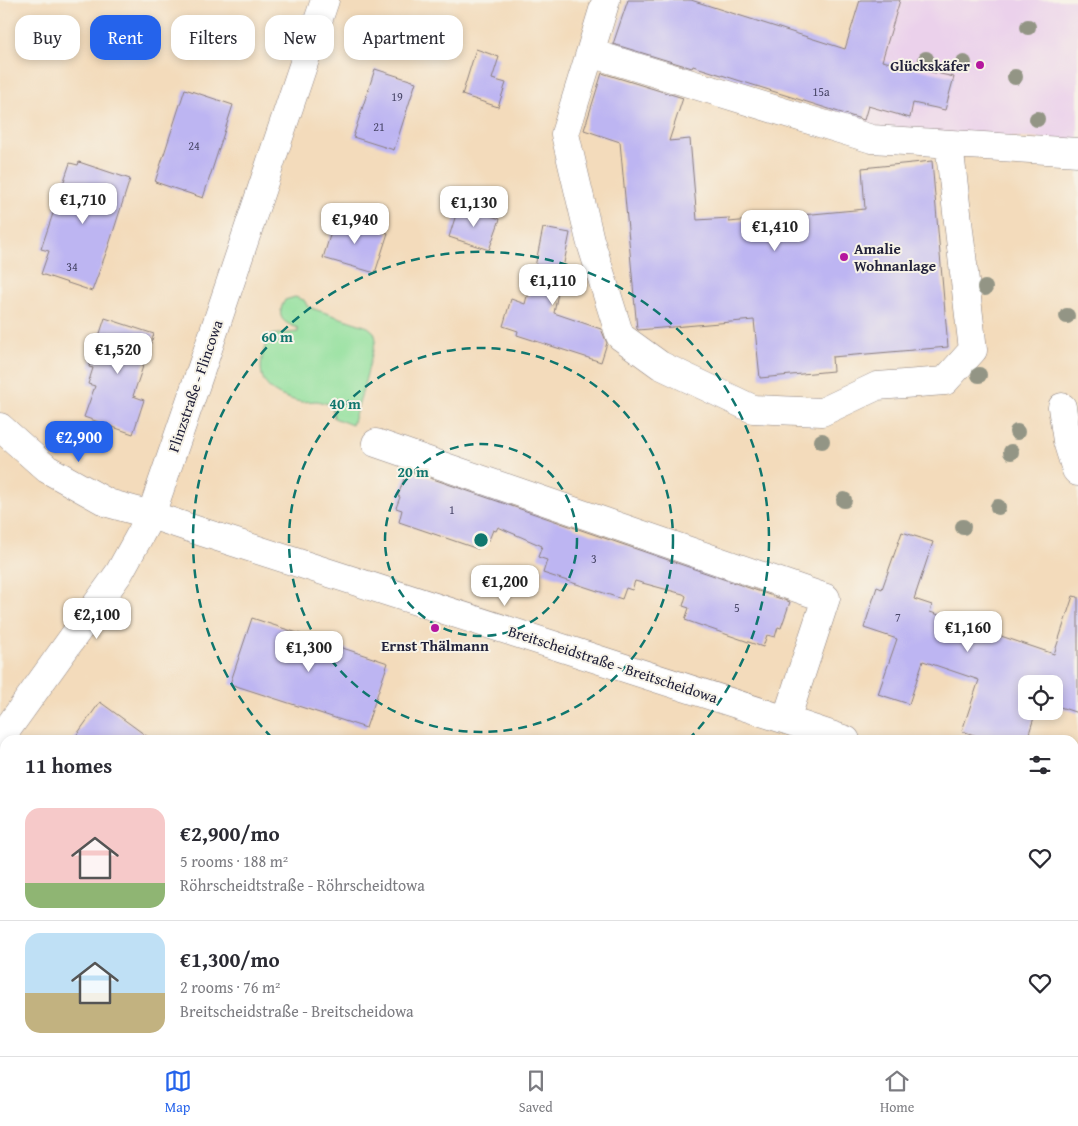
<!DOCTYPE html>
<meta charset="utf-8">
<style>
:root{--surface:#fff;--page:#f2f2f3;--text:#2b2b33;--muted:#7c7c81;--line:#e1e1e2;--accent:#2563eb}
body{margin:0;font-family:"Gentium Book Plus",serif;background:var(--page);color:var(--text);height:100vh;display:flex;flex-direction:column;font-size:19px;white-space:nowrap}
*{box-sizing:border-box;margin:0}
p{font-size:16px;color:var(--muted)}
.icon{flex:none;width:28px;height:28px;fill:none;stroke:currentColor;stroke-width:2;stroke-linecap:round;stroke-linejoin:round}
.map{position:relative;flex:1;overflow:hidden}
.panel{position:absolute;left:0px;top:735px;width:1079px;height:321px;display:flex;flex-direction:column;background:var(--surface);border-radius:15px 15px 0 0;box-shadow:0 2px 8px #0003}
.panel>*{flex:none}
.top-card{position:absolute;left:15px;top:15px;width:500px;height:45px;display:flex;gap:10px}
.fabs{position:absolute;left:1018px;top:675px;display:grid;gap:10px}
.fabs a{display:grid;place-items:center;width:45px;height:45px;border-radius:10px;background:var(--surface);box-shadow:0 2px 8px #0003;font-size:25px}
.price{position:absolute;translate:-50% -42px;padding:0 11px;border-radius:10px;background:#fff;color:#222;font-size:16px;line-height:32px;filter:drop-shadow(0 1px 2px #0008)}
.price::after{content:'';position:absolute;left:50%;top:30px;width:15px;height:11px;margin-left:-8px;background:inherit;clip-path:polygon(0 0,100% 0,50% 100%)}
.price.on{background:var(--accent);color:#fff}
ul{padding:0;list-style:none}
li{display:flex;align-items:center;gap:15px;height:125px;padding:0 25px}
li+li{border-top:1px solid var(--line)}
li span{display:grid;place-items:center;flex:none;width:140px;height:100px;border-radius:15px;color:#555}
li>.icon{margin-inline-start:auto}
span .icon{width:60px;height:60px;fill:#fffc;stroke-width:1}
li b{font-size:21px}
h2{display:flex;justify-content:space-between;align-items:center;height:60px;padding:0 25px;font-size:21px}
.chip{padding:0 18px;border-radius:15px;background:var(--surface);box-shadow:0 2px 8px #0003;font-size:18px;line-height:45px}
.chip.on{background:var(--accent);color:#fff}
.menu{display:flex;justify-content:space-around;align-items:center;height:70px;border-top:1px solid var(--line);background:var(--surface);font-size:14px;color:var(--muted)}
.menu a{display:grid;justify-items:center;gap:2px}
.menu .on{color:var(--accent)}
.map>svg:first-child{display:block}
.built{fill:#ebd1eb}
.green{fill:#93e09d;stroke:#5a816c}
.building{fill:#bdb5f2}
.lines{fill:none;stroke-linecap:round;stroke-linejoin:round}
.minor-casing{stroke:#8a7e7b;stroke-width:29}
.minor{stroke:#fff;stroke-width:28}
.tree{fill:#939585}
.ring{fill:none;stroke:#0f766e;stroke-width:2.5;stroke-dasharray:9 6}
.poi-dot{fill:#b5179e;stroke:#f7f3e8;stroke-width:2}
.labels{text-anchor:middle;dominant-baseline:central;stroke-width:4;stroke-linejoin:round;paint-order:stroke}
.number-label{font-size:12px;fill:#494769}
.poi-label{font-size:15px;font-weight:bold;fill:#22223b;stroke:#f7f3e8;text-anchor:end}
.street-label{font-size:15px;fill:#22223b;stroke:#f7f3e8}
.centre{fill:#0f766e;stroke:#f7f3e8;stroke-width:2.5}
.ring-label{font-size:15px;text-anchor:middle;font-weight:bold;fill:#0f766e;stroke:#f7f3e8;stroke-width:4;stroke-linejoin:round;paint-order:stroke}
</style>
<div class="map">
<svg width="1078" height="1056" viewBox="0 0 1078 1056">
<rect width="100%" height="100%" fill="#f7f3e8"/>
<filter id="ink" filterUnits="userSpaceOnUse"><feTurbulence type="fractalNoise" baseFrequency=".02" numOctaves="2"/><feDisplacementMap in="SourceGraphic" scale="10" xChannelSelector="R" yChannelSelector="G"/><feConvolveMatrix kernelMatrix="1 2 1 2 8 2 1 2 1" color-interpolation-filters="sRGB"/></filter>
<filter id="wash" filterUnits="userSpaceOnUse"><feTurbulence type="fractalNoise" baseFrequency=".0096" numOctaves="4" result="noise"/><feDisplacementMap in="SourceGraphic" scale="20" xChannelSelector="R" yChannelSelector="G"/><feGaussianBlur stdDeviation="1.12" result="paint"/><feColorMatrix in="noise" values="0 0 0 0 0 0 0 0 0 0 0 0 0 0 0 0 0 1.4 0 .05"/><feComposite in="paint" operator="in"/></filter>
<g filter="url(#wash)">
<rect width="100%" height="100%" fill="#f3dbbb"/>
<!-- built -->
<path class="built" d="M900 0H1078V141L863 129Z"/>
<!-- green -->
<path class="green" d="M295 297 304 300 308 307 368 327 374 332 376 339 362 393 352 425 334 418 332 405C327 404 322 402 317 401 312 401 306 402 301 402 295 401 288 398 282 396 253 383 260 360 269 335L298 332V328C283 323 275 317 285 300Z
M543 1051H629L631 1055 546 1056Z"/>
<g id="blocks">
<!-- building -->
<path class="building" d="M628 0H691L845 49 860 0H900L882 61 954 77 945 110 913 103 910 118 868 106 864 120 693 66 692 68 613 44Z
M476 49 499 57 492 79 506 83 498 107 462 95Z
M375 69 416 82 394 150 353 137Z
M602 73 683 98 669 141 690 139 697 220 729 218V222L865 209 862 168 932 161 948 347 832 357 833 371 760 378 754 320 638 330 637 329 620 142 584 130Z
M185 89 233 105 203 198 155 182Z
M79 162 130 179 109 245 92 291 41 274 49 251 41 249 70 163 78 165Z
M459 205 500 219 489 250 449 237Z
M336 216 388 233 375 273 323 258Z
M543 228 570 233 554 313 601 329 607 343 601 362 517 335 518 331 503 326 511 299 525 304 527 296H529Z
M105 318 154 334 133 396 144 400 133 434 84 417 95 386 88 384 93 368 89 367Z
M407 470 790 602 781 628 778 627 775 637 767 635 763 647 685 620 689 608 683 606 686 596 683 594 635 581 632 590 626 588 622 599 543 573 547 560 538 557 542 546 498 527 496 531 493 530 489 540 482 538 478 549 399 522 402 510 396 508 400 497 398 496Z
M902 532 933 542 914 599 932 605 930 612 1054 654 1073 596 1078 597V713L1054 705V684H1026V711H1036L1027 740H989L962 731 979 680 923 661 909 704 878 694 897 639 864 628 877 587 882 589Z
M252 618 388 663 366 728 230 684Z
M100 702 152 740H73Z"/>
</g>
</g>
<g filter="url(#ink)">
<use href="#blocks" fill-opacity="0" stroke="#8a7e7b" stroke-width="1"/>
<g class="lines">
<!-- minor casing -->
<g class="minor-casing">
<path id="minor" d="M606 0 590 53 565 134 590 240 620 336 660 365 753 409 822 412 877 386 945 381 973 350 949 144
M590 53 872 139 1078 152
M1062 407 1067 441 1076 470 1078 472
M0 427 47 469 108 503 151 515 202 532 786 720 846 740
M376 443 826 598 786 720
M0 739 119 573 151 515 204 361 325 0
M1074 817 1078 818
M1074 1001 1078 999
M350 1051 353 1056
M496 1051 499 1056
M771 1051 774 1056
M38 1056 45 1051
M985 1056 993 1051"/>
</g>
<!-- minor -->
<use href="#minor" class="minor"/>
</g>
<!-- trees -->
<g class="tree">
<circle cx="1028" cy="27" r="8"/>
<circle cx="926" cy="59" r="8"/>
<circle cx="964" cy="63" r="8"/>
<circle cx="1015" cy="77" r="8"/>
<circle cx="1037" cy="119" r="8"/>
<circle cx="985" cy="288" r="8"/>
<circle cx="1067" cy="316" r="8"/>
<circle cx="979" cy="375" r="8"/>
<circle cx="1017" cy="432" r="8"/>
<circle cx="822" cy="441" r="8"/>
<circle cx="1011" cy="452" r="8"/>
<circle cx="844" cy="500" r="8"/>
<circle cx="998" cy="507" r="8"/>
<circle cx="963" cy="527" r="8"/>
</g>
</g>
<!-- distance rings -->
<g class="ring">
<circle cx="481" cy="540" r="96"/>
<circle cx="481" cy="540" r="192"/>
<path d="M272 738A288 288 0 1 1 690 738"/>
</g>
<!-- markers -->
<g class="poi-dot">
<circle cx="980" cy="65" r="5"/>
<circle cx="844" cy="257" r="5"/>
<circle cx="435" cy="628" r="5"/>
</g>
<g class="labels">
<!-- number labels -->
<g class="number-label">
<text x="821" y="91">15a</text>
<text x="397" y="96">19</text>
<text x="379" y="126">21</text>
<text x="194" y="145">24</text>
<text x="72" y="266">34</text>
<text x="452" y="509">1</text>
<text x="594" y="558">3</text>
<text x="737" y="607">5</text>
<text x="898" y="617">7</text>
</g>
<!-- poi labels -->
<g class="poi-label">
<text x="970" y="65">Glückskäfer</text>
<text x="854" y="248" text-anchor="start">Amalie<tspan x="854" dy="17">Wohnanlage</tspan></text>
<text x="435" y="645" text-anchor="middle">Ernst Thälmann</text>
</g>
<!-- street labels -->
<g class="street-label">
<text transform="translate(195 386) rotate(-71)">Flinzstraße - Flincowa</text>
<text transform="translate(613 664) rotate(18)">Breitscheidstraße - Breitscheidowa</text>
</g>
</g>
<circle cx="481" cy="540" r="8" class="centre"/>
<g class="ring-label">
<text x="277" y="342">60 m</text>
<text x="345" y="409">40 m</text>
<text x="413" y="477">20 m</text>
</g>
</svg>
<div class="fabs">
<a><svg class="icon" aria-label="locate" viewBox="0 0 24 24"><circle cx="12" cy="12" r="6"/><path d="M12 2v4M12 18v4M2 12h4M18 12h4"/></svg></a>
</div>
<b class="price" style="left:83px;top:225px">€1,710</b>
<b class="price" style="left:474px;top:228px">€1,130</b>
<b class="price" style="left:355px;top:245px">€1,940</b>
<b class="price" style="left:775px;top:252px">€1,410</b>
<b class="price" style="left:553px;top:306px">€1,110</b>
<b class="price" style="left:118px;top:375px">€1,520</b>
<b class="price on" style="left:79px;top:463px">€2,900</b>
<b class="price" style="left:505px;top:607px">€1,200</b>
<b class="price" style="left:97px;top:640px">€2,100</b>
<b class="price" style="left:968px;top:653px">€1,160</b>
<b class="price" style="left:309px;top:673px">€1,300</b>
<div class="top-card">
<a class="chip">Buy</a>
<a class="chip on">Rent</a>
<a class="chip">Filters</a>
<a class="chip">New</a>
<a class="chip">Apartment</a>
</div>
<section class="panel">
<h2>11 homes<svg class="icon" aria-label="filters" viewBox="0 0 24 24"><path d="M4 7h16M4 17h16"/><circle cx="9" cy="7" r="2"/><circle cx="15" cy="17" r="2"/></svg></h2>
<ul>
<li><span style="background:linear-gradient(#f6c9c9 75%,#8fb573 0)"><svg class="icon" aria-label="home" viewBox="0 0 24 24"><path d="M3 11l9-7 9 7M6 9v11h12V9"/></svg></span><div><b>€2,900/mo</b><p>5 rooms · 188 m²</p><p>Röhrscheidtstraße - Röhrscheidtowa</p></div><svg class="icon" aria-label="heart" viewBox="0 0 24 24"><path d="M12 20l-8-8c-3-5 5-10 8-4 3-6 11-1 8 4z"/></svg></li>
<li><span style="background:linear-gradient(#bfe0f5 60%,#c2b280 0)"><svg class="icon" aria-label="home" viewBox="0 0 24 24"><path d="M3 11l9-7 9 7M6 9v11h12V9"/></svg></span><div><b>€1,300/mo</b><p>2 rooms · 76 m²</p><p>Breitscheidstraße - Breitscheidowa</p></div><svg class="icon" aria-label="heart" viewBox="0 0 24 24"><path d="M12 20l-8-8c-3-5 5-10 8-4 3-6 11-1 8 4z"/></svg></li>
</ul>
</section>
</div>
<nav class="menu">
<a class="on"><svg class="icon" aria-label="map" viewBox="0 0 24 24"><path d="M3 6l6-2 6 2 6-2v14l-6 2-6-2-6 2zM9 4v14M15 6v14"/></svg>Map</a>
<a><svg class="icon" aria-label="saved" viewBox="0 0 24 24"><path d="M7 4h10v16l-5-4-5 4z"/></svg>Saved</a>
<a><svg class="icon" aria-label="home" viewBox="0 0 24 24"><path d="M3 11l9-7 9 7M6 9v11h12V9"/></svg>Home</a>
</nav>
